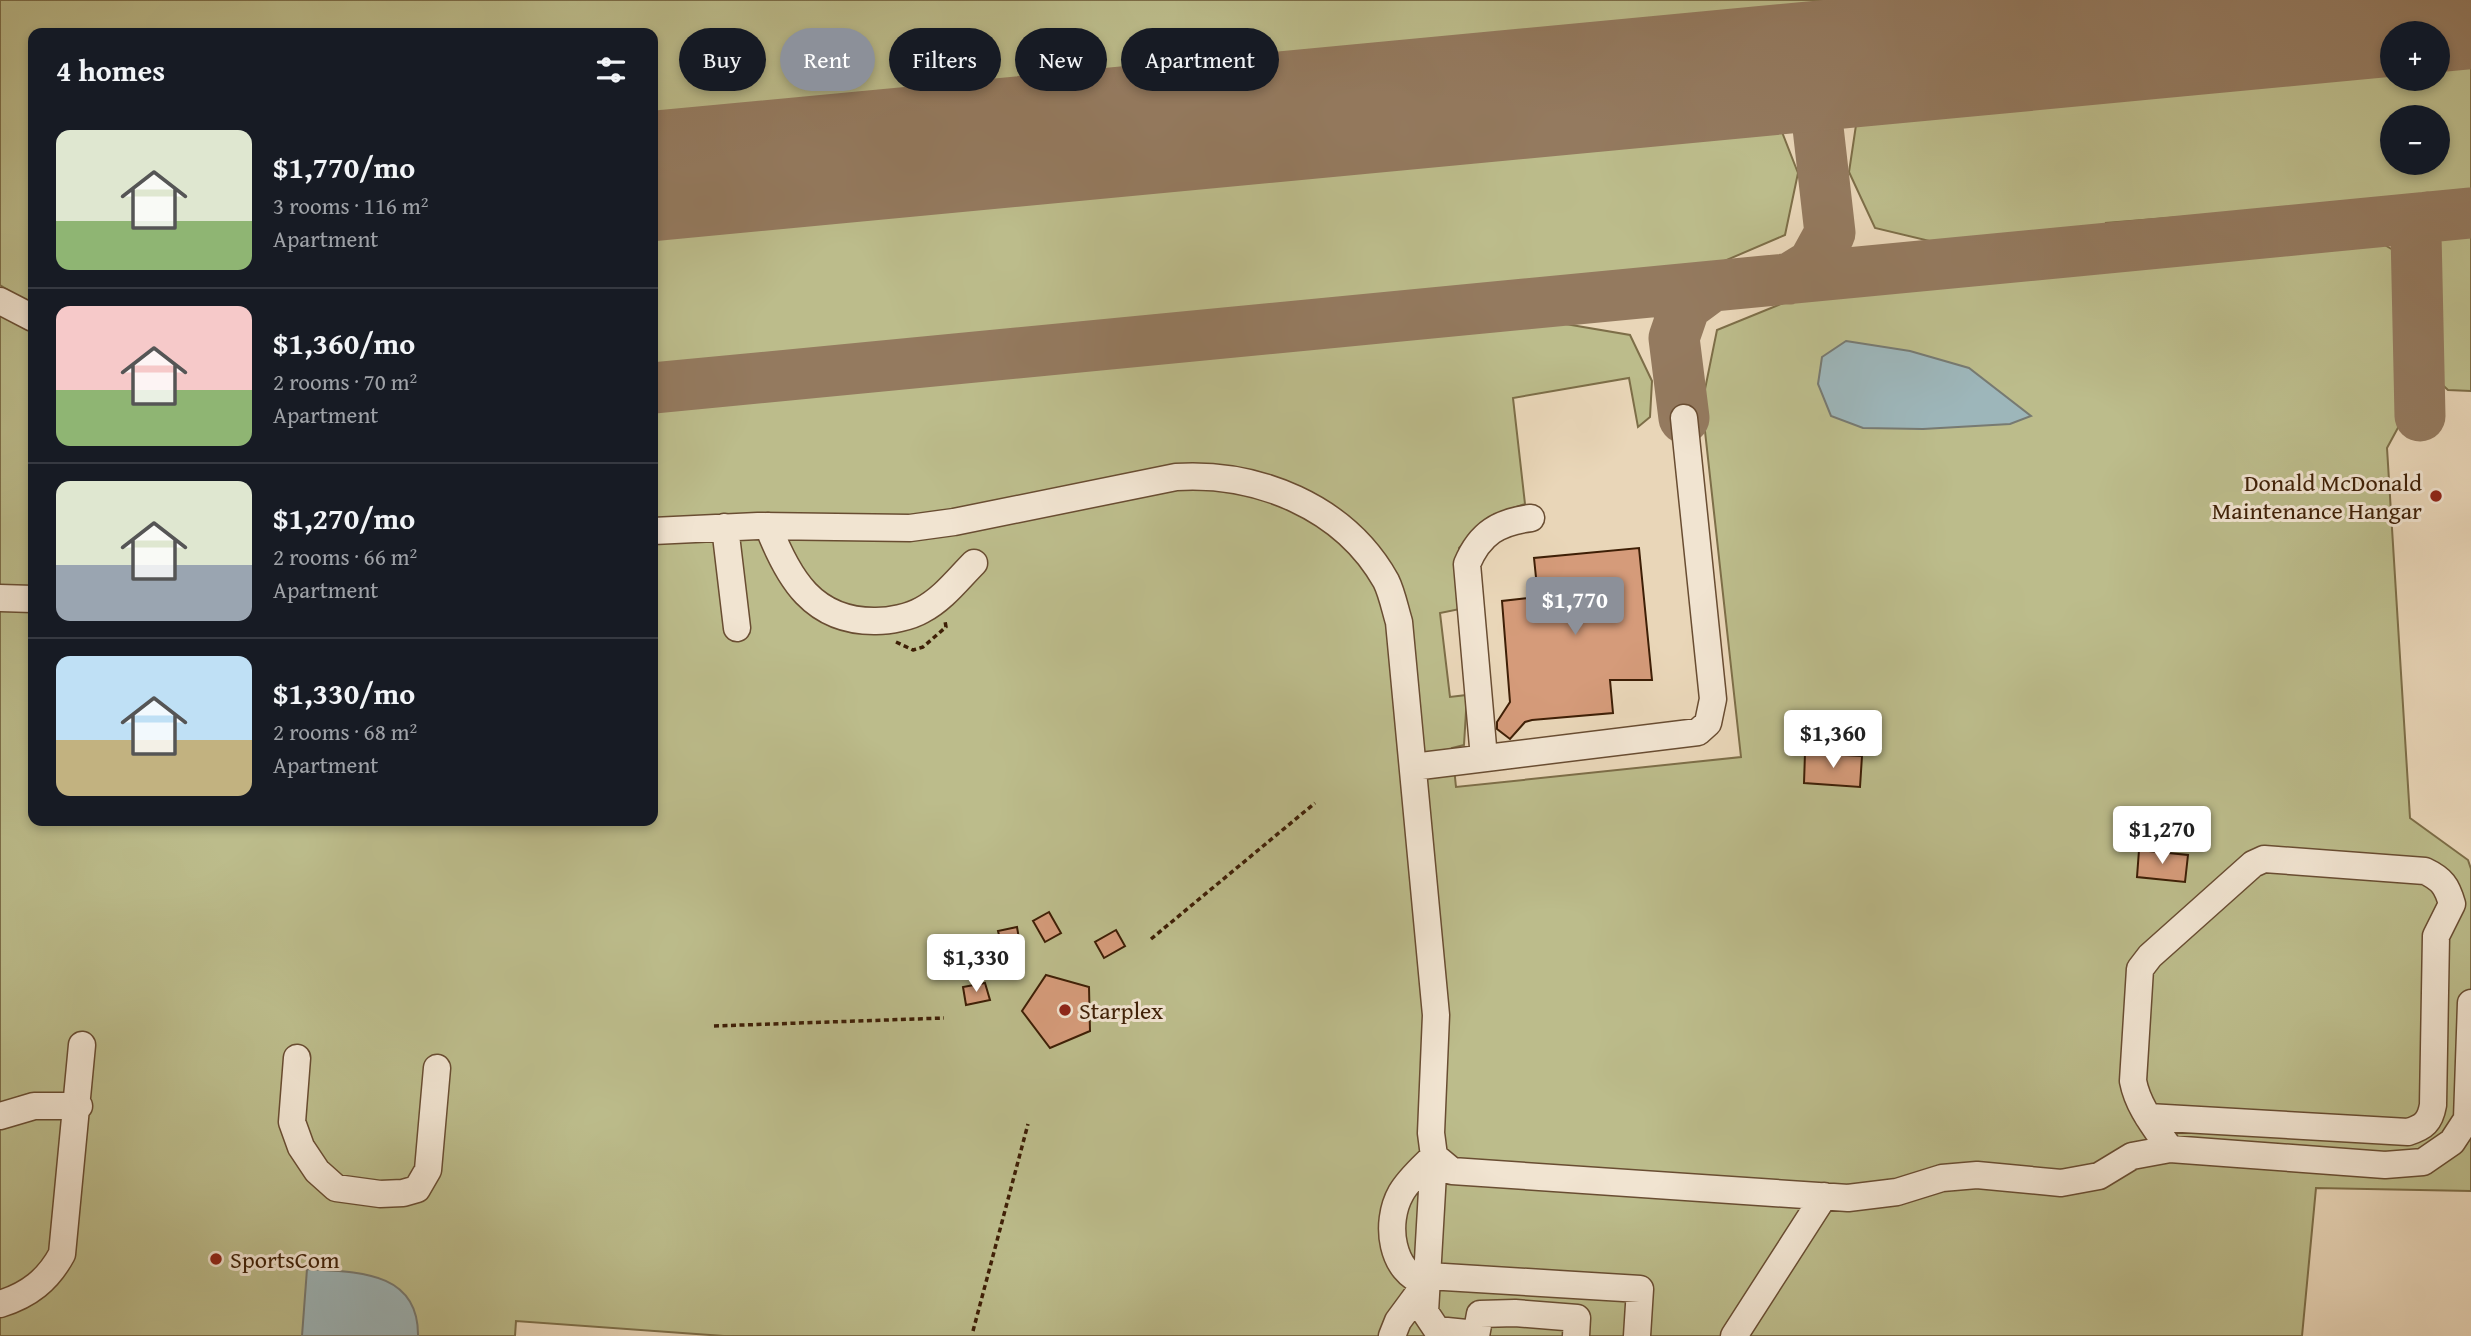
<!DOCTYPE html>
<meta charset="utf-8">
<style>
:root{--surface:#171b24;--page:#20242c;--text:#f1f3f6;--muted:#9ea1a6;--line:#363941;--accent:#8c9099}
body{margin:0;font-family:"Gentium Book Plus",serif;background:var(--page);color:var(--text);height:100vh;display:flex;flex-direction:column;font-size:26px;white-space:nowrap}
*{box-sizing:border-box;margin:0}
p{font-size:23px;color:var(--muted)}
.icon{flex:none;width:38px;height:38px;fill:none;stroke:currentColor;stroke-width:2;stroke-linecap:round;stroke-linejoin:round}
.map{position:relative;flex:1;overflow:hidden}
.details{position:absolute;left:28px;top:28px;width:630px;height:798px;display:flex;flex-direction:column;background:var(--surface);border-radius:14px;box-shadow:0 4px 10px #0003}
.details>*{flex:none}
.banner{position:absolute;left:679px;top:28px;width:665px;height:63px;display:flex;gap:14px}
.fabs{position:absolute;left:2380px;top:21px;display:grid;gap:14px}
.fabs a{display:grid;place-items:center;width:70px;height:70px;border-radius:50%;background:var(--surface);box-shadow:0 4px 10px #0003;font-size:35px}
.price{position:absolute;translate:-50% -60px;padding:0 16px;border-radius:7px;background:#fff;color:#222;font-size:23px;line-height:46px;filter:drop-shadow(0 2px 4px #0008)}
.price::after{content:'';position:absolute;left:50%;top:42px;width:21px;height:16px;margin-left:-10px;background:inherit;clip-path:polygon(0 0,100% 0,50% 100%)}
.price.active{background:var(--accent);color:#fff}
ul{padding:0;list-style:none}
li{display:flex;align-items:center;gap:21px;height:175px;padding:0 28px}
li+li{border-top:2px solid var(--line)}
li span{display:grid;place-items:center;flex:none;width:196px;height:140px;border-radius:14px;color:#555}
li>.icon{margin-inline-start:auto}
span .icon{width:84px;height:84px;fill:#fffc;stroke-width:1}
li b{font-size:30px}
h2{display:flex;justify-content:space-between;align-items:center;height:84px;padding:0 28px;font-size:30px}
.pill{padding:0 24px;border-radius:32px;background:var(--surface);box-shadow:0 4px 10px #0003;font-size:24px;line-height:63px}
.pill.active{background:var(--accent);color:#fff}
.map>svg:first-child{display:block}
.green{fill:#bcbc8b;stroke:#7d6e48;stroke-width:2;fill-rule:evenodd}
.water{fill:#9db6ba;stroke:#777a72;stroke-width:2}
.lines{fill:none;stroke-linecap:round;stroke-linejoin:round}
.taxiway{stroke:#947a5f;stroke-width:51}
.runway{stroke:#947a5f;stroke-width:130}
.building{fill:#d59b7a;stroke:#3e1f06;stroke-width:2}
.minor-casing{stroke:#694d32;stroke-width:29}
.path{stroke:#3e1f06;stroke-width:3.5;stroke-dasharray:5 3.5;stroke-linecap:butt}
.minor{stroke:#f1e4d1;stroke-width:26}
.poi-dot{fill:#8f2418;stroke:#f1e4d1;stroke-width:2.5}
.labels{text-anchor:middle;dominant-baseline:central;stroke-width:6;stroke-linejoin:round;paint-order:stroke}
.poi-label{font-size:24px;fill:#3e1f06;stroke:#f1e4d1;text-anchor:start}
</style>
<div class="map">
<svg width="2471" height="1336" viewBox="0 0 2471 1336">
<rect width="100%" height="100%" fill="#e9d6b8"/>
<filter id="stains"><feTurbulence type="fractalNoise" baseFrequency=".00286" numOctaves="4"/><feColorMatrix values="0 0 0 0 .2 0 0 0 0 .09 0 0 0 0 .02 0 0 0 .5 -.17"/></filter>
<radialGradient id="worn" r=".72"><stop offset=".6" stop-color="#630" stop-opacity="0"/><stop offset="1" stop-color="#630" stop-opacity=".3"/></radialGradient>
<!-- green -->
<path class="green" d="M0 0H2046L653 135V33H33V306L0 285Z
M2471 44V194L2105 223 2171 226 1963 249 1875 228 1849 172 1859 105 2392 53V79H2438V48ZM2392 117H2438V163H2392Z
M1775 114 1798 173 1785 235 1701 271 653 373V222Z
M2471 230V391L2448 390 2435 378 2433 248 2444 237Z
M2371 237 2400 254V424L2387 448 2410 818 2468 860 2471 869V1191L2316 1188 2302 1336H724L516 1321 515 1336H0V311L33 331V821H653V405L1542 320 1630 335 1652 381 1650 417 1638 427 1629 378 1513 398 1525 504 1493 515 1459 548 1460 609 1440 613 1450 697 1467 695 1464 745 1452 748 1456 787 1741 757 1702 404 1717 330 1808 293Z"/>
<!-- water -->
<path class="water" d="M1846 341 1910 351 1969 368 2031 416 2010 424 1923 429 1863 428 1831 416 1818 384 1822 357Z
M307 1269C355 1272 419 1270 418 1336H302Z"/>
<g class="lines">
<!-- taxiway -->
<path class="taxiway" d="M1757 72C1786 76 1803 83 1816 110
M1789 279 1813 264 1830 233 1816 110C1825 83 1840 72 1866 62
M653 388 2471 213
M2420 416 2416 233 2418 223 2427 217
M1684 418 1674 338 1685 306 1712 286"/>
<!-- runway -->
<path class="runway" d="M653 176 2471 4"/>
</g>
<!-- building -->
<path class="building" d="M1639 548 1652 680H1610L1613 713 1532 720 1525 722 1510 739 1497 729V722L1510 702 1502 601 1538 597 1534 558Z
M1805 753 1862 756 1860 787 1804 783Z
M2139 850 2188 855 2185 882 2137 877Z
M1049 912 1061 933 1045 942 1033 921Z
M1017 927 1021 951 1004 955 998 931Z
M1116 930 1125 946 1104 958 1095 942Z
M1046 975 1089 987 1090 1031 1050 1048 1022 1011Z
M985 983 990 1000 966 1005 963 987Z"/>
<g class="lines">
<!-- minor casing -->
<g class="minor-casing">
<path id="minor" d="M0 301 33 318
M768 526C788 578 813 622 876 621 890 621 910 617 922 610 943 599 958 579 974 563
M725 527 737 628
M653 531 758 526 910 528 954 522 1176 477C1257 472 1344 506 1386 581 1392 593 1395 609 1399 622L1436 1015 1431 1133 1434 1156 1452 1171 1848 1198 1897 1192 1942 1178 1977 1175 2061 1183 2099 1176 2132 1156 2170 1149 2385 1165 2423 1162 2452 1142 2467 1119 2471 1003
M0 598 33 599
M1484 758 1467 564C1480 533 1499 522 1531 518
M1413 767 1698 732 1708 723 1713 699 1684 418
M297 1058 292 1122 301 1147 317 1171 336 1188 380 1194 403 1193 417 1189 428 1170 437 1068
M0 1116 34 1106H79
M2148 1117 2408 1132C2424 1127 2430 1122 2433 1105L2436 936 2452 904C2447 886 2442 879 2425 871L2264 859 2253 864 2150 956 2140 969 2133 1081C2138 1107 2155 1127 2170 1149
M1434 1156 1425 1312 1437 1330 1476 1334
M1428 1276 1640 1289 1637 1336
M0 1304C29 1295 48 1280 62 1254L82 1045
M1392 1336 1398 1321 1426 1283C1391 1273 1384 1223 1401 1193 1409 1179 1422 1168 1434 1156
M1476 1336 1480 1314 1515 1313 1577 1318 1576 1336
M1734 1336 1824 1196"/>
</g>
<!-- path -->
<path class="path" d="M896 642 913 650 923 647 946 627 945 621
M1151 939 1315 803
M714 1026 944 1018
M973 1331 1028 1124"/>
<!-- minor -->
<use href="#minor" class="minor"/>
</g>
<!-- markers -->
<g class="poi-dot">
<circle cx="2436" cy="496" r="7"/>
<circle cx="1065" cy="1010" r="7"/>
<circle cx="216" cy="1259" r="7"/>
</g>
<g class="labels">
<!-- poi labels -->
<g class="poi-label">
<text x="2422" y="482" text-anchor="end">Donald McDonald<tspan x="2422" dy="28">Maintenance Hangar</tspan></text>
<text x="1079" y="1010">Starplex</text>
<text x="230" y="1259">SportsCom</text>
</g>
</g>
<rect width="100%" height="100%" filter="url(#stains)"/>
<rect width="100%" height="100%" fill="url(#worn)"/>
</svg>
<div class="fabs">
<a>+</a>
<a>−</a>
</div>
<b class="price active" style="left:1575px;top:637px">$1,770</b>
<b class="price" style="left:1833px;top:770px">$1,360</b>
<b class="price" style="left:2162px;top:866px">$1,270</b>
<b class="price" style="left:976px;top:994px">$1,330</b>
<div class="banner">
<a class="pill">Buy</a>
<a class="pill active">Rent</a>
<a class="pill">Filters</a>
<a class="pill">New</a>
<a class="pill">Apartment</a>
</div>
<section class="details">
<h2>4 homes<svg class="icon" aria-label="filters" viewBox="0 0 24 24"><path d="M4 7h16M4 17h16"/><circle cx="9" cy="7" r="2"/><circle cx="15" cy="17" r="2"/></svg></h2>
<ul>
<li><span style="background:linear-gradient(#dfe7d0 65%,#8fb573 0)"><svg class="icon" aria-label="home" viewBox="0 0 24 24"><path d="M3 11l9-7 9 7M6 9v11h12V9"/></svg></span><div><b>$1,770/mo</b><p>3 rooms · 116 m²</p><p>Apartment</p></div></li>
<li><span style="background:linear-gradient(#f6c9c9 60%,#8fb573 0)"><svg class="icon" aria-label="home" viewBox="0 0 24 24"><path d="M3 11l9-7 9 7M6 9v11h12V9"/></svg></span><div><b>$1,360/mo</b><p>2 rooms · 70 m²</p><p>Apartment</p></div></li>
<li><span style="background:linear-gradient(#dfe7d0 60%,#9aa5b1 0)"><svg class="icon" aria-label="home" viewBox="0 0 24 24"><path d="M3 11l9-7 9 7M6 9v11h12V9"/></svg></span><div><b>$1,270/mo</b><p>2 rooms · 66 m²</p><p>Apartment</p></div></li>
<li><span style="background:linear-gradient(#bfe0f5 60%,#c2b280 0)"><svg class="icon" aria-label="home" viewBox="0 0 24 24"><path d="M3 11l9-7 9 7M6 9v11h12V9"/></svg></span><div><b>$1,330/mo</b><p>2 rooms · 68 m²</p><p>Apartment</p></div></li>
</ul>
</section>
</div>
